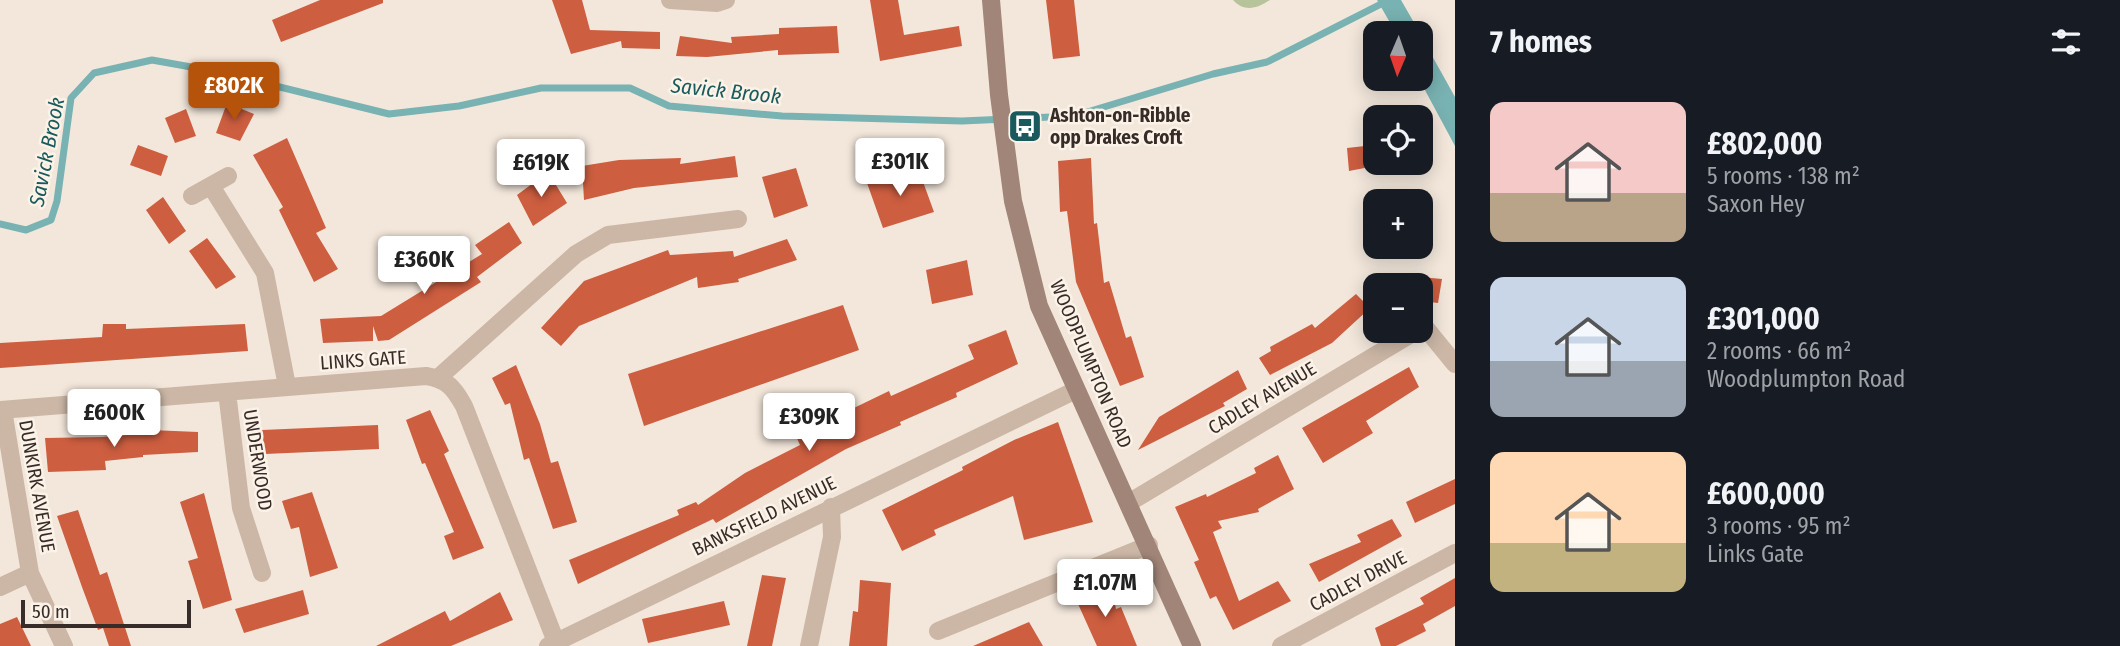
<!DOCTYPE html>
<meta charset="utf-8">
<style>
:root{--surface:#171b24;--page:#20242c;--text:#f1f3f6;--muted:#9ea1a6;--accent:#b45309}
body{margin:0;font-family:"Fira Sans Condensed",sans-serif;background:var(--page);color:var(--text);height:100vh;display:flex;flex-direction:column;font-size:26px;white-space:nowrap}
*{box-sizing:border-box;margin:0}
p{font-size:23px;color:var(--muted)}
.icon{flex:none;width:38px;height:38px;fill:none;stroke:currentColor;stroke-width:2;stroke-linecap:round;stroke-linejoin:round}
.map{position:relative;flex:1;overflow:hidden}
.drawer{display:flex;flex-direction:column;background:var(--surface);width:665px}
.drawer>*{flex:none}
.needle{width:46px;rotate:182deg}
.tools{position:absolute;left:1363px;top:21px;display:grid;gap:14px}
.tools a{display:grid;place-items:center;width:70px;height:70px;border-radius:14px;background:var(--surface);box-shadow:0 4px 18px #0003;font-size:35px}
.scale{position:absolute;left:21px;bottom:18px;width:170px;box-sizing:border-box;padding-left:7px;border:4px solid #382c28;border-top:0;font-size:19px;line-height:24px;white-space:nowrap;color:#382c28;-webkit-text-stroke:5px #fbf2e8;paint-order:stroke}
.price{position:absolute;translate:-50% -60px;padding:0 16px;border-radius:7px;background:#fff;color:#222;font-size:23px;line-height:46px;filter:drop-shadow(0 2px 4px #0008)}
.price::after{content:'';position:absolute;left:50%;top:42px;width:21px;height:16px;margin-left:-10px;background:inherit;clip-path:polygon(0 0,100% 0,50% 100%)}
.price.on{background:var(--accent);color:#fff}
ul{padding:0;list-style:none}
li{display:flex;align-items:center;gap:21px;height:175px;padding:0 35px}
li span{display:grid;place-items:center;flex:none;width:196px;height:140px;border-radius:14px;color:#555}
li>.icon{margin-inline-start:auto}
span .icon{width:84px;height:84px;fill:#fffc;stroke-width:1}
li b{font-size:30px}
h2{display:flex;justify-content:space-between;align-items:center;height:84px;padding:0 35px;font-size:30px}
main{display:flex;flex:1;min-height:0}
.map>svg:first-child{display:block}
.green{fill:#b7c39a}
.water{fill:#79b2b2}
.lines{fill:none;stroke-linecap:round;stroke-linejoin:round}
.stream{stroke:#79b2b2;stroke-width:7}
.building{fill:#cd5e40}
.minor{stroke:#ccb7a6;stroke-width:18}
.secondary{stroke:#a08578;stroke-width:18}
.labels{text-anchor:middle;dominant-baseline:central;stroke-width:5;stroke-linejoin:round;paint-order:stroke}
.poi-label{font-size:19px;font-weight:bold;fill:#382c28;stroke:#fbf2e8;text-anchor:start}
.street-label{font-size:19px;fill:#382c28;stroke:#fbf2e8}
.water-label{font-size:21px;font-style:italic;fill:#1b5a5c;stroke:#fbf2e8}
</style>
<main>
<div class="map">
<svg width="1455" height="646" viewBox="0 0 1455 646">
<rect width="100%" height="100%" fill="#f3e7db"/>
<!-- green -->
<path class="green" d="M1233 0H1270C1257 8 1245 13 1233 0Z"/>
<!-- water -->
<path class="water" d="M1377 0H1401L1420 33H1396Z
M1421 36 1455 97V146L1419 79Z"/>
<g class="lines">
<!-- stream -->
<path class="stream" d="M0 224 26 230 51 220 57 201 71 98 94 73 152 60 219 72 389 114 459 106 541 88H630L669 106 782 116 962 121 1074 116 1213 74 1267 62 1389 0"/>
</g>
<!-- building -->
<path class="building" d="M320 0H383V3L281 42 272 20Z
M552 0H582L590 30 660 32V49L622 48 621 41 571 54Z
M870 0H898L904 35 959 26 962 46 880 61Z
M1046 0H1074L1080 56 1053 59Z
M837 26 839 53 778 55V50L707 57 676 56 680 36 732 43 731 37 779 34V28Z
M227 103 254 114 240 141 216 133Z
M186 109 196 136 175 143 165 118Z
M287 138 326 228 316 233 338 269 314 282 279 210 283 207 253 155Z
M138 145 168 156 161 176 130 165Z
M1374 145 1376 163 1380 165 1349 171 1347 148Z
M735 156 738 177 634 188 584 200 582 166 619 160 681 158 680 164Z
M1091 158 1094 224 1097 223 1104 283 1109 281 1126 338 1131 336 1144 377 1120 386 1076 282 1067 211 1060 212 1058 161Z
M796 168 808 206 774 218 762 177Z
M918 168 934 212 883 228 867 183Z
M548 172 567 203 533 226 517 195Z
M163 197 186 231 169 244 146 210Z
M509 222 522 243 477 277 481 282 389 340 378 341 373 326V341L323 343 320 319 381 316 482 254 475 245Z
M207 238 236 277 216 289 189 251Z
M787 239 797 260 738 279 739 282 698 288 697 277 579 326 561 346 541 328 584 281 668 250 670 255 733 251 734 257Z
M967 260 973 295 932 304 926 270Z
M1421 277 1442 279 1438 303 1421 301Z
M1356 294 1370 308 1332 343 1270 375 1259 358 1271 351 1270 347 1312 324 1315 328Z
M843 305 859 350 644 426 628 374Z
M103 324H126V329L245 324 248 351 0 368V343L102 337Z
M1006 330 1018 364 956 393 957 397 900 422 901 425 846 449 716 523 713 519 578 584 569 560 679 515 677 510 696 502 698 505 745 473 800 445 796 436 889 391 891 396 974 359 968 345Z
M516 365 540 424 551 463 558 461 577 522 553 529 529 458 524 460 510 403 505 405 492 378Z
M1409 367 1419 387 1366 421 1373 433 1323 463 1302 428Z
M1238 370 1247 389 1223 403 1225 406 1138 450 1159 417Z
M430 410 449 451 444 454 484 548 453 560 444 536 454 532 425 463 422 464 406 420Z
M1058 422 1093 522 1024 540 1013 496 934 530 936 535 902 551 882 510 963 470 962 467 1014 440Z
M378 425 379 449 265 454 262 430Z
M151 430 198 432V452L143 455V457L105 461 106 470 48 472 45 438 103 437 151 433Z
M1278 455 1294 489 1258 509 1259 512 1218 521 1222 528 1213 532 1239 601 1278 581 1291 601 1233 630 1216 596 1210 599 1194 562 1199 560 1175 507 1206 494 1207 497 1256 473 1254 468Z
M1455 479V504L1415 523 1406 502Z
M312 492 338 568 310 577 299 527 291 529 282 501Z
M204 493 232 600 203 609 188 561 198 558 180 502Z
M78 510 100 575 107 572 131 646H109L103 628 98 630 82 587 57 516Z
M1392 519 1402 536 1319 582 1309 564 1361 542 1357 535Z
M762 575 786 578 772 646H747Z
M1455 578V606L1423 624 1426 631 1396 646H1381L1375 628 1424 604 1420 598Z
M860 580 891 583 887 646H849L853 611 858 612Z
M1111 587 1116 609 1121 607 1137 646H1097L1074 595Z
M303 590 309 614 244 633 235 609Z
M500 592 513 620 451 646H376L445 611 450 621Z
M724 601 730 625 648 643 642 619Z
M17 617 31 646H0V624Z
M1029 622 1043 646H973Z"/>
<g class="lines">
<!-- minor -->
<path class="minor" d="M670 0 717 3 726 0
M211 186 265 273 287 386
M192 196 228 176
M1421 328 1424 326 1455 364
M438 378 576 254 608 235 738 219
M227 392 241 508 262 573
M0 410 426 376C447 379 454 388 464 406L556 642
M3 410 30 573 64 646
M1130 502 1416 331
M0 587 30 573
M938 631 1149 545
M548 646 1076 390
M809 646 832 537 831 507
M1281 646 1455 553"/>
<!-- secondary -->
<path class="secondary" d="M991 0 999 95 1013 201 1039 306 1192 646"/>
</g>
<!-- icons -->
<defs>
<g id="bus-square" transform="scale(1.75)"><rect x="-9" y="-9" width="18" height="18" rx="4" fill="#1b5a5c" stroke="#fbf2e8"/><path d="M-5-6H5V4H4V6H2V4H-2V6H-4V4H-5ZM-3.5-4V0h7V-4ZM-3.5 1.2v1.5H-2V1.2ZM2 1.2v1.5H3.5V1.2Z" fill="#fff"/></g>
</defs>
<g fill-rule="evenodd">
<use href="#bus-square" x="1025" y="126"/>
</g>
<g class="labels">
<!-- poi labels -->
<g class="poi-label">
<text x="1050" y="115">Ashton-on-Ribble<tspan x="1050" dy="22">opp Drakes Croft</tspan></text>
</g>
<!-- street labels -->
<g class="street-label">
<text transform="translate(363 360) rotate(-4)">LINKS GATE</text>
<text transform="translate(1091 364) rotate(67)">WOODPLUMPTON ROAD</text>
<text transform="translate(1262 398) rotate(-31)">CADLEY AVENUE</text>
<text transform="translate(258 460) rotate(81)">UNDERWOOD</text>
<text transform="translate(37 486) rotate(80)">DUNKIRK AVENUE</text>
<text transform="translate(764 516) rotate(-26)">BANKSFIELD AVENUE</text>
<text transform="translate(1358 581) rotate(-28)">CADLEY DRIVE</text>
</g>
<!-- water labels -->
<g class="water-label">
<text transform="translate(726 91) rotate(6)">Savick Brook</text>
<text transform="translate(47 152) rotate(-79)">Savick Brook</text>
</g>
</g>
</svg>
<div class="tools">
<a><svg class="needle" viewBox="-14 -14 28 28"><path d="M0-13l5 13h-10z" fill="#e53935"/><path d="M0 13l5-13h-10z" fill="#9ea1a6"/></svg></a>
<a><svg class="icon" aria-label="locate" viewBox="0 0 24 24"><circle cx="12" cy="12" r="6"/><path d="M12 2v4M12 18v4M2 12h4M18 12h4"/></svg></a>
<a>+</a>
<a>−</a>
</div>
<div class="scale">50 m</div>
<b class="price on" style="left:234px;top:122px">£802K</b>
<b class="price" style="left:900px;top:198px">£301K</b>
<b class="price" style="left:541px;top:199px">£619K</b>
<b class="price" style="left:424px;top:296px">£360K</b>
<b class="price" style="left:114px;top:449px">£600K</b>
<b class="price" style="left:809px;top:453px">£309K</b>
<b class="price" style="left:1105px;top:619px">£1.07M</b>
</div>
<section class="drawer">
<h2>7 homes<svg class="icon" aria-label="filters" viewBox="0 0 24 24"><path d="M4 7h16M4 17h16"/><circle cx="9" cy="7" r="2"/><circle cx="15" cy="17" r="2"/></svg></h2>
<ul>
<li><span style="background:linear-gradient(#f6c9c9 65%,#b9a48a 0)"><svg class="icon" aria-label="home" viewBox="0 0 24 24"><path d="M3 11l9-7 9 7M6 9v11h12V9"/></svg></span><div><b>£802,000</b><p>5 rooms · 138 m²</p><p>Saxon Hey</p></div></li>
<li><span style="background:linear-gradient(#c9d6e8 60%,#9aa5b1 0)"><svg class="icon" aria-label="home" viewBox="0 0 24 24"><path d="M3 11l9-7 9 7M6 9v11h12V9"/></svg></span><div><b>£301,000</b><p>2 rooms · 66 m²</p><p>Woodplumpton Road</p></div></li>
<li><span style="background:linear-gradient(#ffd9b3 65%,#c2b280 0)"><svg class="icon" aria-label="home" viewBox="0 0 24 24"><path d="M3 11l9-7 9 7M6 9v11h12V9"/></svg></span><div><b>£600,000</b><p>3 rooms · 95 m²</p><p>Links Gate</p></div></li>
</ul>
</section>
</main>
